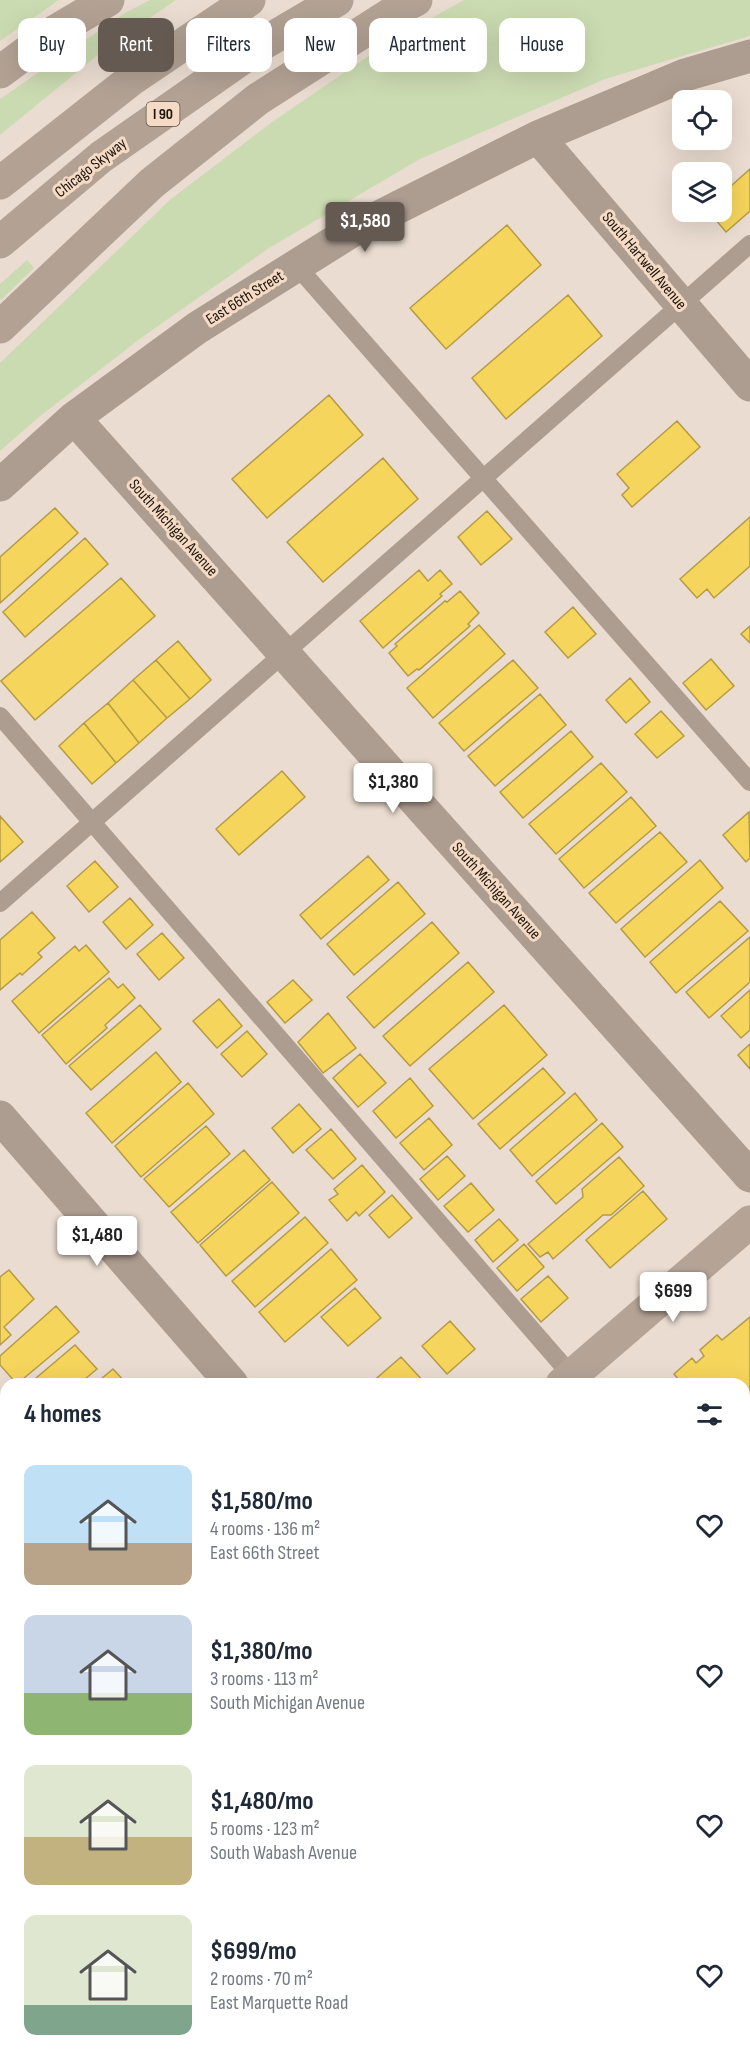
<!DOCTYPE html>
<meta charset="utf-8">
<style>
:root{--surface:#fff;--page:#f2f2f3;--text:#1f2937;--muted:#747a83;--accent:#645a51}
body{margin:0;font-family:"Sofia Sans Condensed",sans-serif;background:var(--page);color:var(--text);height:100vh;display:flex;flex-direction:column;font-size:22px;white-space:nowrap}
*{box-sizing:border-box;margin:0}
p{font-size:20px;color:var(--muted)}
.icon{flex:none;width:33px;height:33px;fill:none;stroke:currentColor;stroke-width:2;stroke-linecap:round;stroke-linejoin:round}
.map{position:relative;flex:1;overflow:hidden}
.sheet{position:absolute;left:0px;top:1378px;width:750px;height:686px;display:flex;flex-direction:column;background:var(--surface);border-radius:18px 18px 0 0;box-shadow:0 6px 24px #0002}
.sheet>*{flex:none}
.guide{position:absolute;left:18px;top:18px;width:714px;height:54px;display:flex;gap:12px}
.buttons{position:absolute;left:672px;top:90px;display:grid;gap:12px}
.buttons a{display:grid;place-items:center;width:60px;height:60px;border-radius:12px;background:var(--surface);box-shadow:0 6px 24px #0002;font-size:30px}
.price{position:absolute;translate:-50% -51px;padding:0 14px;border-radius:6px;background:#fff;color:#222;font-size:20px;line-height:39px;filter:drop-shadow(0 2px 3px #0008)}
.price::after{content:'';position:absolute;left:50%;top:36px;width:18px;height:14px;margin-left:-9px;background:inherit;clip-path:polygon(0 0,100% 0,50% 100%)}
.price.selected{background:var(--accent);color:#fff}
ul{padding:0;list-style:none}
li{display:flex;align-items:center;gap:18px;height:150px;padding:0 24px}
li span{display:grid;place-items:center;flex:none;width:168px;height:120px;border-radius:12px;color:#555}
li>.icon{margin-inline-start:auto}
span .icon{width:72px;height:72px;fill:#fffc;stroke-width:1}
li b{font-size:26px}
h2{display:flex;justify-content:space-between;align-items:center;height:72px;padding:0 24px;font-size:26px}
.tag{padding:0 21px;border-radius:12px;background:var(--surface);box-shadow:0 6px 24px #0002;font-size:21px;line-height:54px}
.tag.selected{background:var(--accent);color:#fff}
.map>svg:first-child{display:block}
.built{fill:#edd5c1}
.green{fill:#cbdbb1}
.homes{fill:#f6d55c;stroke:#b59b44;stroke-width:1.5}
.shops{fill:#d6604d;stroke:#9e493a;stroke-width:1.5}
.industry{fill:#8c8c6e;stroke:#6a6851;stroke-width:1.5}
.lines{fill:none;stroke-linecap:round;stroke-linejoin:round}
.lane{stroke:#ad9c90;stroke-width:18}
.street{stroke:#ad9c90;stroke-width:33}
.secondary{stroke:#b5a496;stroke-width:33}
.highway{stroke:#b3a294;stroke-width:33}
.labels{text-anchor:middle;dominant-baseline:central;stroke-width:6;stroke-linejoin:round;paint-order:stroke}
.shield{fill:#f5dbc5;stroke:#5d5044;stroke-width:1.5}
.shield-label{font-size:15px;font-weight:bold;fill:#1c140c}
.street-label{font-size:16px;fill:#1c140c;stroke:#f5dbc5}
</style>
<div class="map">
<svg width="750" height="2063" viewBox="0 0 750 2063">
<rect width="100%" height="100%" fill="#eadcd0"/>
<!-- built -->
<path class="built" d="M0 1518 6 1525V1796L0 1801Z
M221 2058H601L605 2063H225Z"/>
<!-- green -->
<path class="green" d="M0 0H59L0 41Z
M150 0H176L110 45 0 135V99L125 13Z
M464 0H750V36L605 79 420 159 269 248 141 338 39 417 0 451V363L171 199 272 122 392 40Z
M27 260 34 268 0 301V284Z"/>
<!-- homes -->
<path class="homes" d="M750 169V211L726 232 709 212H722V194Z
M507 225 541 265 446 349 410 308Z
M568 295 602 336 506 419 472 378Z
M329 395 363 435 267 518 232 479Z
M677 421 700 447 632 507 622 495 629 488 617 474Z
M383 458 418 499 323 582 287 542Z
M55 508 78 533 0 603V557Z
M487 511 512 539 481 565 458 537Z
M750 517V566L714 598 707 589 697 598 680 579Z
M85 538 108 564 25 637 3 612Z
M419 570 428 581 440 570 452 584 440 594 442 596 383 648 360 621Z
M121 578 155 616 35 720 1 681Z
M460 591 479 613 468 624 470 626 419 670 417 669 408 676 389 653 397 646 395 644 445 601 447 602Z
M573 607 596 634 568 658 545 632Z
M479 625 505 654 433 718 407 688Z
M750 626V643L741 634Z
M178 641 211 680 190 699 156 660Z
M711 659 734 686 706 710 683 683Z
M156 660 190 699 167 718 133 680Z
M513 660 538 688 464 751 439 723Z
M630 678 650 702 626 723 606 700Z
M133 680 167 718 139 743 108 703Z
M540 694 566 725 495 786 468 756Z
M108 703 139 743 116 763 84 723Z
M661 711 684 736 657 758 635 734Z
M84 723 116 763 92 784 59 746Z
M571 731 593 757 523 818 500 792Z
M601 763 627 792 556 854 529 824Z
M282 771 305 797 239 855 216 829Z
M631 797 656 826 584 888 559 859Z
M749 812 750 858 746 862 723 835Z
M0 816 23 842 0 862Z
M660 832 687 862 616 923 589 893Z
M368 856 389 880 321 939 300 915Z
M700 860 723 888 645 957 621 929Z
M95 861 118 887 89 912 67 886Z
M398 882 425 914 354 975 327 944Z
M130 898 153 925 126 949 103 922Z
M720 901 748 931 676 993 650 962Z
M32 912 55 938 38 953 42 957 22 975 20 973 0 990V940Z
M432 922 459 953 374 1028 347 997Z
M162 933 184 958 159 980 137 954Z
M750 937V982L709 1018 686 992Z
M86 945 109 972 39 1033 12 1001 75 946 79 951Z
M468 962 494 992 410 1066 383 1036Z
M109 978 118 988 123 984 135 998 105 1025 107 1028 66 1064 42 1035Z
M293 980 312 1000 285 1023 267 1002Z
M750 990V1030L741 1038 721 1016Z
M219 999 242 1026 217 1048 193 1021Z
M140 1005 161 1029 91 1090 69 1066Z
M504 1005 547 1055 473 1119 429 1069Z
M328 1013 356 1048 323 1073 298 1042Z
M247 1031 267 1054 242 1077 221 1054Z
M750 1044V1069L738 1055Z
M156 1052 181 1082 112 1143 86 1113Z
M360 1054 386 1083 358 1107 333 1078Z
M543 1068 565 1093 500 1149 478 1124Z
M410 1078 433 1106 396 1138 373 1111Z
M188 1083 214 1114 141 1177 115 1146Z
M575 1093 597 1120 532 1176 510 1150Z
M299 1104 321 1129 293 1153 272 1128Z
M429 1118 452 1145 424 1170 400 1143Z
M602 1123 623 1147 556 1204 536 1181Z
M206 1126 230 1154 169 1207 144 1179Z
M331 1129 356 1159 333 1179 306 1150Z
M244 1150 270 1180 198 1243 171 1212Z
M447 1156 465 1176 438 1200 420 1179Z
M619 1157 644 1186 611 1215H603L553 1259 548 1252 540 1257 528 1244 583 1197 582 1189Z
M362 1165 385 1192 359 1216 356 1212 347 1221 329 1200 338 1194 334 1189Z
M272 1182 299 1213 226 1276 200 1245Z
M471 1183 494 1210 468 1232 444 1206Z
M643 1191 667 1219 610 1268 586 1240Z
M392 1195 412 1218 389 1238 369 1215Z
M305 1217 328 1243 255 1307 232 1281Z
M499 1219 518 1240 493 1262 475 1240Z
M524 1244 544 1267 517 1291 497 1268Z
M331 1249 357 1280 285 1342 259 1312Z
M9 1270 34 1299 4 1327 11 1335 0 1345V1277Z
M548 1276 568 1298 541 1322 521 1299Z
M355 1288 381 1318 348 1346 321 1317Z
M56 1306 79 1332 17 1384 0 1365V1356Z
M750 1317V1405L744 1411V1384H672L678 1379 674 1374 692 1358 696 1363 704 1356 700 1350 717 1335 722 1340Z
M450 1321 475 1349 447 1374 422 1346Z
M75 1345 97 1369 79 1384H29Z
M401 1357 426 1384H370Z
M113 1369 127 1384H95Z
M6 1475V1502L0 1495V1480Z
M750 1495V1526L744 1519V1501Z
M749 1864 750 1907 744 1912V1868Z
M750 1911V1956L744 1961V1927L746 1925 744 1916Z
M750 1964V1996L744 1989V1969Z
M622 2058H649L643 2063H627Z"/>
<!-- shops -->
<path class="shops" d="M6 1615V1646L0 1639V1620Z
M0 1671 6 1678V1728L0 1733Z"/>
<!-- industry -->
<path class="industry" d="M245 2058H283L277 2063H249Z
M403 2058H580L584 2063H397Z"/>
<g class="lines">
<!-- lane -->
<path class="lane" d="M296 265 750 782
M0 716 572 1376
M0 903 750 244
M0 1518 6 1525
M0 1613 6 1607
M0 1654 6 1661
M4 1729 6 1731
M0 1755 6 1751
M601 2058 605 2063"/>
<!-- street -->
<path class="street" d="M538 137 750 385
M74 418 750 1176
M0 485 74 418 197 328 355 229 538 137 685 75 750 56
M0 1117 232 1384
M744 1690 750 1696"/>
<!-- secondary -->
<path class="secondary" d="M562 1384 750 1222
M0 1859 6 1866
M0 1974 6 1980
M78 2058 82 2063
M171 2058 175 2063"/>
<!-- highway -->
<path class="highway" d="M0 72 54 32 108 0
M0 183 132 79 249 0
M0 242 101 157 264 43 337 0
M0 327 152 183 258 99 400 8 416 0"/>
</g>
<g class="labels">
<!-- shield labels -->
<rect class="shield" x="146.5" y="102" width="33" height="24" rx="4.5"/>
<g class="shield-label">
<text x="163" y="114">I 90</text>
</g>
<!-- street labels -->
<g class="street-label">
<text transform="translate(91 168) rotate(-38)">Chicago Skyway</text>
<text transform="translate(644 261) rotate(50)">South Hartwell Avenue</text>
<text transform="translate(245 298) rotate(-32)">East 66th Street</text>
<text transform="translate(173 528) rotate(48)">South Michigan Avenue</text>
<text transform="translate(496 891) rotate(48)">South Michigan Avenue</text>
</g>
</g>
</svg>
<div class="buttons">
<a><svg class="icon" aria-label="locate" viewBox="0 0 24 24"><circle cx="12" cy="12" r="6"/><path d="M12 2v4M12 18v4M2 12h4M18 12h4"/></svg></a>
<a><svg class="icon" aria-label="layers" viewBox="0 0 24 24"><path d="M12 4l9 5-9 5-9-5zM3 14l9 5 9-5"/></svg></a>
</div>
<b class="price selected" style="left:365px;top:253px">$1,580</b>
<b class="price" style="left:393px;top:814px">$1,380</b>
<b class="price" style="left:97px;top:1267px">$1,480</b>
<b class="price" style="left:673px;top:1323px">$699</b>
<div class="guide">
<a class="tag">Buy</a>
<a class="tag selected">Rent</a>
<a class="tag">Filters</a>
<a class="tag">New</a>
<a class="tag">Apartment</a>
<a class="tag">House</a>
</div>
<section class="sheet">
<h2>4 homes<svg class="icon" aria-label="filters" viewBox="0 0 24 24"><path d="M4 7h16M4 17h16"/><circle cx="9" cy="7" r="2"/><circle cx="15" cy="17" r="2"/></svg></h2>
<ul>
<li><span style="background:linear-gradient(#bfe0f5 65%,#b9a48a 0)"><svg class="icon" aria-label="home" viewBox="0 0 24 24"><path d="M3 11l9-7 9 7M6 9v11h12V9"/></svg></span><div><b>$1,580/mo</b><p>4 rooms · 136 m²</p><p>East 66th Street</p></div><svg class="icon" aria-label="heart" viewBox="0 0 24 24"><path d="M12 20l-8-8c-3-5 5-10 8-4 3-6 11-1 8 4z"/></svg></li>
<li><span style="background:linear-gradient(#c9d6e8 65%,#8fb573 0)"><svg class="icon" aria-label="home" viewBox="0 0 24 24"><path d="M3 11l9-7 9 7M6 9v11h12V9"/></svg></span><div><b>$1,380/mo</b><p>3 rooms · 113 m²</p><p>South Michigan Avenue</p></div><svg class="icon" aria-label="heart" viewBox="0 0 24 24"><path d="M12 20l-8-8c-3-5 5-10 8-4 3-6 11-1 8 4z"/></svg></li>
<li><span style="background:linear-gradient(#dfe7d0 60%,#c2b280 0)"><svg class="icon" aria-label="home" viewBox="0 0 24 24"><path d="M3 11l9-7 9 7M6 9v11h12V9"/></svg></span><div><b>$1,480/mo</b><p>5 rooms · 123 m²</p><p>South Wabash Avenue</p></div><svg class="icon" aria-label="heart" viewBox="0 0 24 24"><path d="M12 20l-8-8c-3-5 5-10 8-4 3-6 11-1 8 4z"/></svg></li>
<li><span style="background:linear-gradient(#dfe7d0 75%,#7fa58c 0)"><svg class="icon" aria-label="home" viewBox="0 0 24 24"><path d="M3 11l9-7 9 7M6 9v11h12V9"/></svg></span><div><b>$699/mo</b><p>2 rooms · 70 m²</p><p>East Marquette Road</p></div><svg class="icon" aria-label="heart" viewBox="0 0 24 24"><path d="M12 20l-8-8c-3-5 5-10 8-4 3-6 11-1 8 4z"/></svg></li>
</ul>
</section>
</div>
